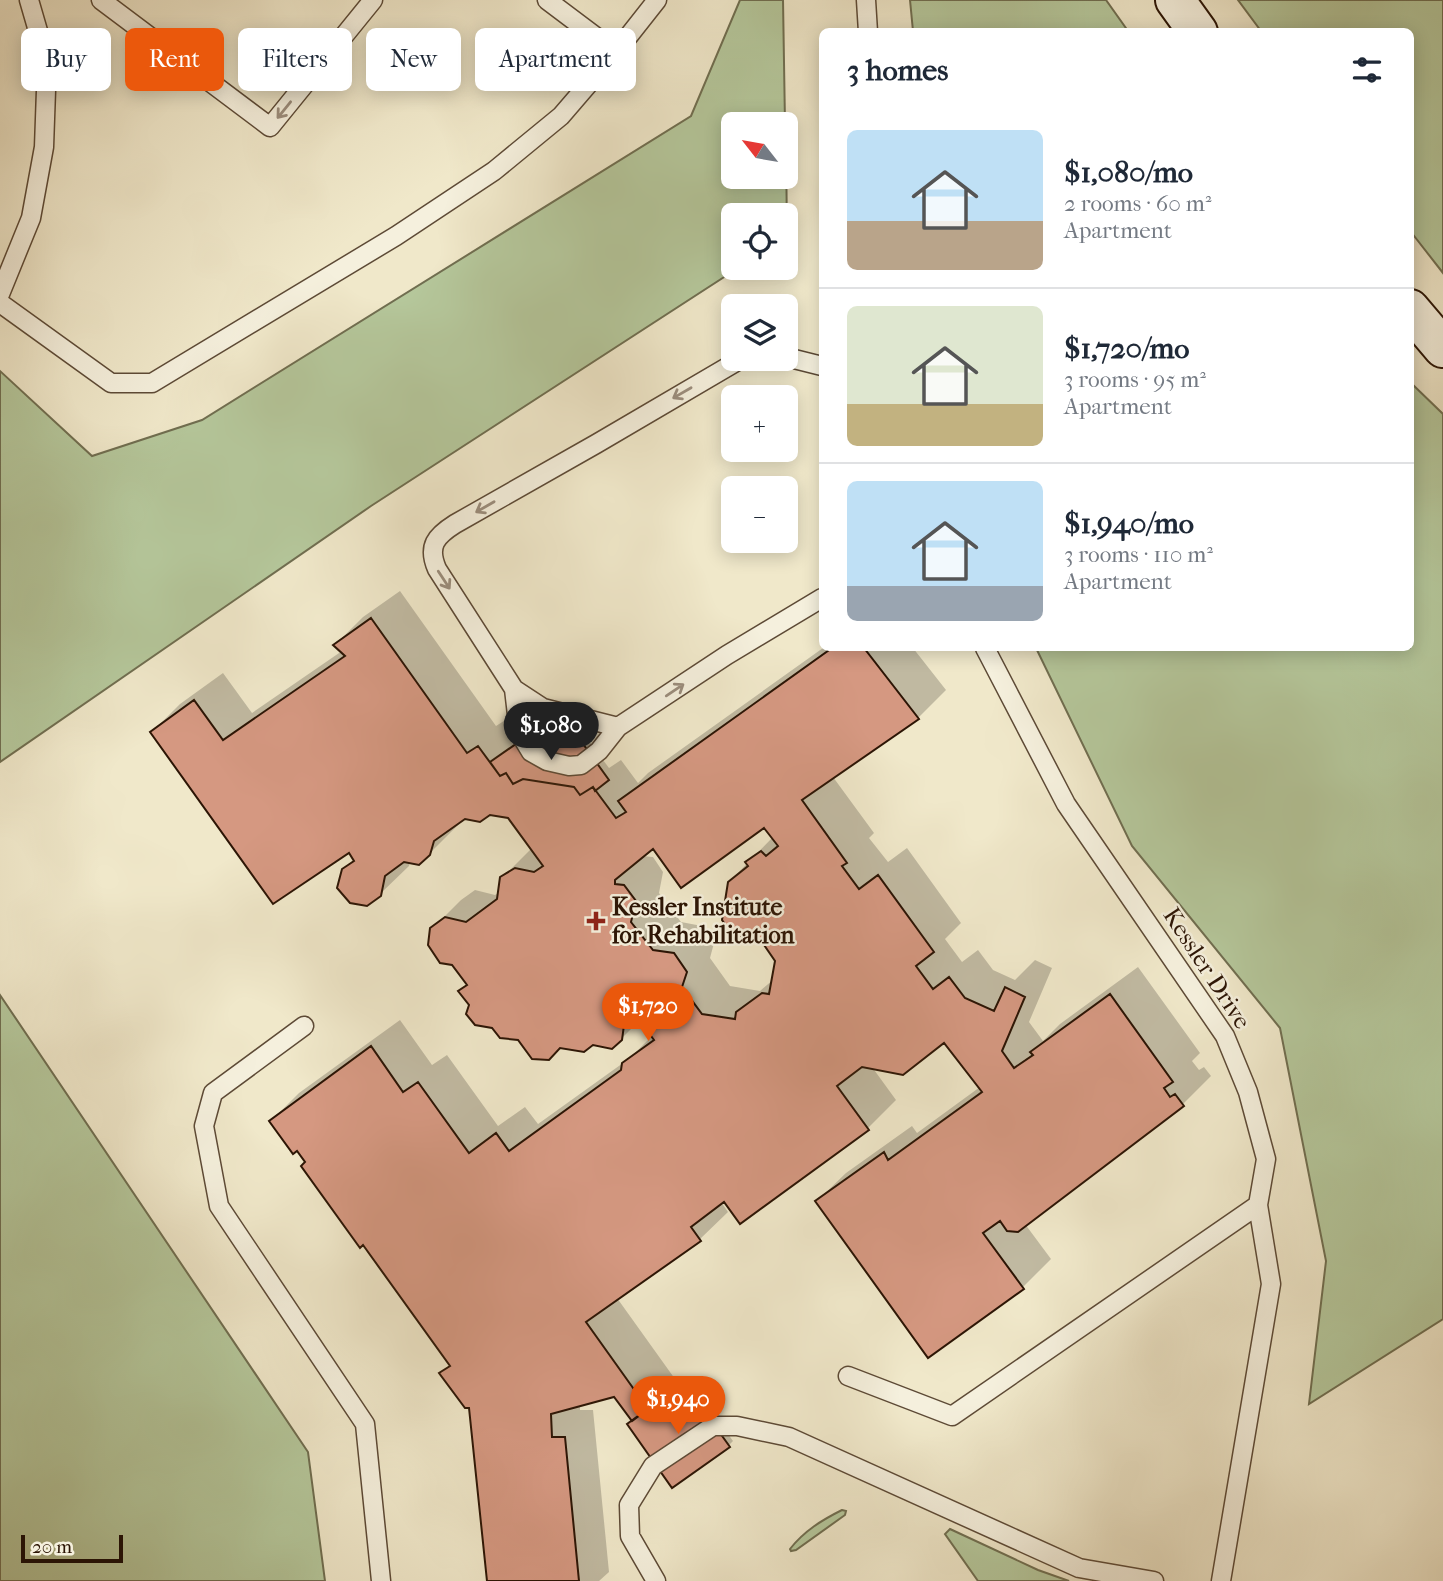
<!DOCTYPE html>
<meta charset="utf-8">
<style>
:root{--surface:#fff;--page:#f6f6f7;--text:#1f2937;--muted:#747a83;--line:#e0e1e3;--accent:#ea580c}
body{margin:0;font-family:"IM FELL French Canon",serif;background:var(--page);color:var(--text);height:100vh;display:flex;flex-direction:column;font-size:26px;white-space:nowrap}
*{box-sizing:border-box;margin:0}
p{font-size:23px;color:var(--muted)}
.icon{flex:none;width:38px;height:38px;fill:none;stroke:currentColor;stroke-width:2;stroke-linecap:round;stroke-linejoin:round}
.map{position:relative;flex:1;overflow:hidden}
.details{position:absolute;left:819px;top:28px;width:595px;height:623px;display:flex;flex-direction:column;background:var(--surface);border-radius:10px;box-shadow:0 4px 18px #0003}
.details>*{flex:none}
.banner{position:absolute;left:21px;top:28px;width:665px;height:63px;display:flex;gap:14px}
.needle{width:46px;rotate:301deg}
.buttons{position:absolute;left:721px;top:112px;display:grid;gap:14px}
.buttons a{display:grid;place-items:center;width:77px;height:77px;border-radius:10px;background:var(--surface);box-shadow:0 4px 18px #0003;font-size:35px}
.scale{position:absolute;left:21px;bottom:18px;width:102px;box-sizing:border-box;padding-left:7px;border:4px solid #2c1505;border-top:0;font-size:19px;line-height:24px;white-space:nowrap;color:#2c1505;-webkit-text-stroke:5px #f5f0dd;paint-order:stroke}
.price{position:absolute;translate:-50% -60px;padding:0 16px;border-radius:24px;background:var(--accent);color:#fff;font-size:23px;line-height:46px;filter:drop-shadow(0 2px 4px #0008)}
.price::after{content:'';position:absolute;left:50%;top:42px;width:21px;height:16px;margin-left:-10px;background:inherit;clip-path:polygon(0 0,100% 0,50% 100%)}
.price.on{background:#222;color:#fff}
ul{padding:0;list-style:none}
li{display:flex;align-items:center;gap:21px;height:175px;padding:0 28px}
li+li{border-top:2px solid var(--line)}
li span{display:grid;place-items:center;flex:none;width:196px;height:140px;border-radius:10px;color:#555}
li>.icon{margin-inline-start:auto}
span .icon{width:84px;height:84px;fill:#fffc;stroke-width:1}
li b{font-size:30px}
h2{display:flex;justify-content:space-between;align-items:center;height:84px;padding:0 28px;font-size:30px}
.chip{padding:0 24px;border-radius:10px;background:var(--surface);box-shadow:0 4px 18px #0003;font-size:24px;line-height:63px}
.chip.on{background:var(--accent);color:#fff}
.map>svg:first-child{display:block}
.green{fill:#b5c79b;stroke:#706e50;stroke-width:2}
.shadow{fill:#0003;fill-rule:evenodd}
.building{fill:#d59881;stroke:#2c1505;stroke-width:2;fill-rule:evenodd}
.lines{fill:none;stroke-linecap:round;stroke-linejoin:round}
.service-casing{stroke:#5d4a36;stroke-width:21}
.secondary-casing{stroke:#2c1505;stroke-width:42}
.service{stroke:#f5f0dd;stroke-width:18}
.secondary{stroke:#f5f0dd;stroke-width:38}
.oneway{stroke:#9b8d7c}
.poi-dot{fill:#8f2418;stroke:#f5f0dd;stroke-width:2.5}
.labels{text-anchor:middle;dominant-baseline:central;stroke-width:5;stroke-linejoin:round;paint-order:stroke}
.poi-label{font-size:24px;font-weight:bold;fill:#2c1505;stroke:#f5f0dd;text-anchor:start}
.street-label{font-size:24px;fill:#2c1505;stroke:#f5f0dd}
</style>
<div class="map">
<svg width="1443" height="1581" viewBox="0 0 1443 1581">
<rect width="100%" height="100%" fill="#f0e8ca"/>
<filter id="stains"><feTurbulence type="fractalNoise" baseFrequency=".00286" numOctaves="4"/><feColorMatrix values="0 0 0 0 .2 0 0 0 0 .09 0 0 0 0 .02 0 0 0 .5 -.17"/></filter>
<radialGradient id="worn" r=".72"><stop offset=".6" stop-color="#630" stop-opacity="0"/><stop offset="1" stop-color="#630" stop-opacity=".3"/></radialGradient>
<!-- green -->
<path class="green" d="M740 0H783L785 124H733V177H786V144L787 236 786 237V215H733V268H738L371 506 0 762V371L92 456 202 420 691 116Z
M910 0H1106L1128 31H913Z
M1238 0H1443V273L1411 232 1410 32 1261 31Z
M1411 383 1443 414V1319L1309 1404 1326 1261 1280 1028 1132 846 1036 648H1410Z
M0 995 308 1452 325 1581H0Z
M842 1510 846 1511 845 1515 796 1550 791 1551 790 1549C804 1531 822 1520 842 1510Z
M950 1529 1038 1570 1069 1581H978L945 1534Z"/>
<!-- shadow -->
<path class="shadow" d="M400 591 496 726 507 719 522 740 542 726 583 733 609 768 621 760 638 783 648 773 823 648H913L946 690 918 718 833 777 874 833 869 838 888 862 907 848 961 923 945 939 962 962 978 950 993 970 1015 980 1035 960 1052 968 1029 1022 1043 1041 1060 1024 1138 967 1200 1053 1192 1061 1199 1070 1204 1067 1211 1076 1183 1104 1025 1224 1051 1259 1023 1287 929 1356 817 1201 846 1173 912 1126 917 1133 980 1087 945 1041 872 1067 896 1100 868 1128 740 1221 725 1199 721 1202 728 1212 699 1240 617 1298 675 1379 645 1409 647 1411 689 1380 733 1441 728 1446 634 1420 614 1395 580 1404V1410H593L609 1572 599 1581H488L471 1407 441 1373 451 1364 307 1162 271 1121 299 1093 400 1020 432 1065 447 1055 498 1126 525 1107 538 1124 630 1058 653 1035 641 1019 621 1039 592 1043 519 1038 471 1005 468 984 432 929 461 900 475 890 495 895 500 892 502 878 532 848 509 816 489 813 464 817 459 821 458 825 429 854 410 861 409 866 380 894 343 870 354 859 349 851 152 732 180 704 223 673 252 713 342 651 335 645 363 617ZM765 826 773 837 729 882 777 960 774 979 760 991 730 986 710 958 714 943 702 926 681 922 659 893 663 872 653 857 642 856 654 847Z"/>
<!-- building -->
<path class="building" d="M371 618 467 753 478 746 500 776 506 773 513 784 523 779 574 787 580 795 593 787 616 818 626 812 618 801 832 648H864L919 719 802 800 847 863 842 866 859 889 878 875 934 952 916 966 933 989 949 977 965 998 994 1011 1005 987 1025 997 1002 1051 1014 1068 1033 1055 1030 1052 1110 994 1173 1082 1164 1088 1170 1097 1175 1094 1184 1106 1018 1232 1007 1231 1000 1221 983 1233 1024 1289 928 1358 815 1201 884 1152 888 1160 982 1092 944 1043 903 1075 862 1067 837 1086 869 1130 740 1224 724 1202 691 1227 701 1241 586 1322 648 1409 632 1421 614 1397 551 1414 552 1437H565L579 1581H487L469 1408H465L439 1373 450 1366 363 1245 360 1248 301 1166 305 1162 297 1151 293 1154 269 1121 371 1046 403 1092 418 1082 469 1153 496 1133 509 1151 621 1070 622 1063 654 1040 637 1017 624 1025 622 1040 612 1049 593 1045 584 1052 560 1048 549 1060 532 1059 518 1040 500 1038 492 1028 475 1025 466 1014 469 1005 458 991 467 985 452 965 440 963 428 945 430 928 445 917 466 922 497 899 500 877 515 868 534 872 543 866 508 818 490 815 480 822 465 819 434 841 430 855 419 865 404 862 385 876 381 896 367 906 350 903 337 888 342 869 354 861 349 853 273 904 150 732 194 700 223 740 345 656 333 645ZM764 828 778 846 766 856 761 851 745 862 748 866 728 882 722 920 733 935 760 939 775 961 769 994 762 993 736 1012 735 1019 702 1014 682 987 687 972 674 953 653 950 631 922 636 901 624 885 615 884V880L653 849 681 888Z
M536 730 578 737 609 780 595 791 593 787 580 795 574 787 523 779 513 784 506 773 500 776 490 762Z
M684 1383 730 1447 672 1488 627 1424Z"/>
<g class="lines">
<!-- service casing -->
<g class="service-casing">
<path id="service" d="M101 0 270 127 373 0
M547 0 616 52
M866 0 868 32
M0 294 31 218 44 147 47 62 29 0
M0 303 111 383H152L396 236 494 171 561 116 616 52 657 0
M786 357 822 366
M514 689 519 732 531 752 547 761 569 766 581 765 599 751 618 727 727 655 822 598
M618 727 543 708 514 689 437 569C427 546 436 536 455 524L596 444 741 359
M304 1026 213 1093 204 1126 219 1206 365 1424 381 1581
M848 1376 952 1416 1258 1205 1266 1159 1248 1092 1225 1036 1066 804 985 648
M656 1581 630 1536 629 1505 653 1466 713 1426H737L789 1437 1079 1568 1154 1581
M1221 1581 1271 1284 1258 1205"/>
</g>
<!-- secondary casing -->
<g class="secondary-casing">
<path id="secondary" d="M1175 0 1198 32
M1410 309 1443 348"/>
</g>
<!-- service -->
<use href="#service" class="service"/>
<!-- secondary -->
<use href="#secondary" class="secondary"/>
</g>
<!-- one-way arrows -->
<defs><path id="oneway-shaft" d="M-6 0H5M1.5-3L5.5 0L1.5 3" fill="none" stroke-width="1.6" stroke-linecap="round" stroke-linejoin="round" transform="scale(1.75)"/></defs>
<g class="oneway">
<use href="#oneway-shaft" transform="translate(284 110) rotate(129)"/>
<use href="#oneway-shaft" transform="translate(682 393) rotate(150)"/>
<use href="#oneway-shaft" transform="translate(485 507) rotate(150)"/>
<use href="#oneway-shaft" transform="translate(444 580) rotate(57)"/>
<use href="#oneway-shaft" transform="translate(675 690) rotate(-34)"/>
</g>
<!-- markers -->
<path class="poi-dot" d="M592.5 910.5h7v7h7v7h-7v7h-7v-7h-7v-7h7z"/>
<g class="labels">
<!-- poi labels -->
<g class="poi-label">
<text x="612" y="907">Kessler Institute<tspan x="612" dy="28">for Rehabilitation</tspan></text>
</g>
<!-- street labels -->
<g class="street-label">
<text transform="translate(1207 968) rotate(57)">Kessler Drive</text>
</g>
</g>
<rect width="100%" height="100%" filter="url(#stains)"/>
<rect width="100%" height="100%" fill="url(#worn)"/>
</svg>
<div class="buttons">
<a><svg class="needle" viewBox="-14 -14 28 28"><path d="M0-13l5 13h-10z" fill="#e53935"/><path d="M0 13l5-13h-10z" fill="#747a83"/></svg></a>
<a><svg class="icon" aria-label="locate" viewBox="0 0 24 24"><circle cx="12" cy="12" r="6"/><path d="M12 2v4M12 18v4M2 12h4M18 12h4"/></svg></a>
<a><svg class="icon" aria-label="layers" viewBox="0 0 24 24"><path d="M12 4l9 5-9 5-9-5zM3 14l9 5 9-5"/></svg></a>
<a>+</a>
<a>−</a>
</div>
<div class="scale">20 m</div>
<b class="price on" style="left:551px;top:762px">$1,080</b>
<b class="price" style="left:648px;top:1043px">$1,720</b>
<b class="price" style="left:678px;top:1436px">$1,940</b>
<div class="banner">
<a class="chip">Buy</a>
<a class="chip on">Rent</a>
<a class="chip">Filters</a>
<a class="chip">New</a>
<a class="chip">Apartment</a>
</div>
<section class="details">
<h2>3 homes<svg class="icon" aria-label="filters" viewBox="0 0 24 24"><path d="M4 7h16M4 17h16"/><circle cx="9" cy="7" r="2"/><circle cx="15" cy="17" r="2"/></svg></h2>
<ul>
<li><span style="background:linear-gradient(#bfe0f5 65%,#b9a48a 0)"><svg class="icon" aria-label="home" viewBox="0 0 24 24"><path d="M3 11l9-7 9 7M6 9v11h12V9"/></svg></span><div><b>$1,080/mo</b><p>2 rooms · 60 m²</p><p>Apartment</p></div></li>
<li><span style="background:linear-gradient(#dfe7d0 70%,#c2b280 0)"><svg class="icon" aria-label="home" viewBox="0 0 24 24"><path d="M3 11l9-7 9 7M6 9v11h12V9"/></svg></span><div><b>$1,720/mo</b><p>3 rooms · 95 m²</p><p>Apartment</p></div></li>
<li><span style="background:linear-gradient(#bfe0f5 75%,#9aa5b1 0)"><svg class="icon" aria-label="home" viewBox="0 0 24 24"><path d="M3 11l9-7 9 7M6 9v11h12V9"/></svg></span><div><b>$1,940/mo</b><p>3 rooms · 110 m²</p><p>Apartment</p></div></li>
</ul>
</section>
</div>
